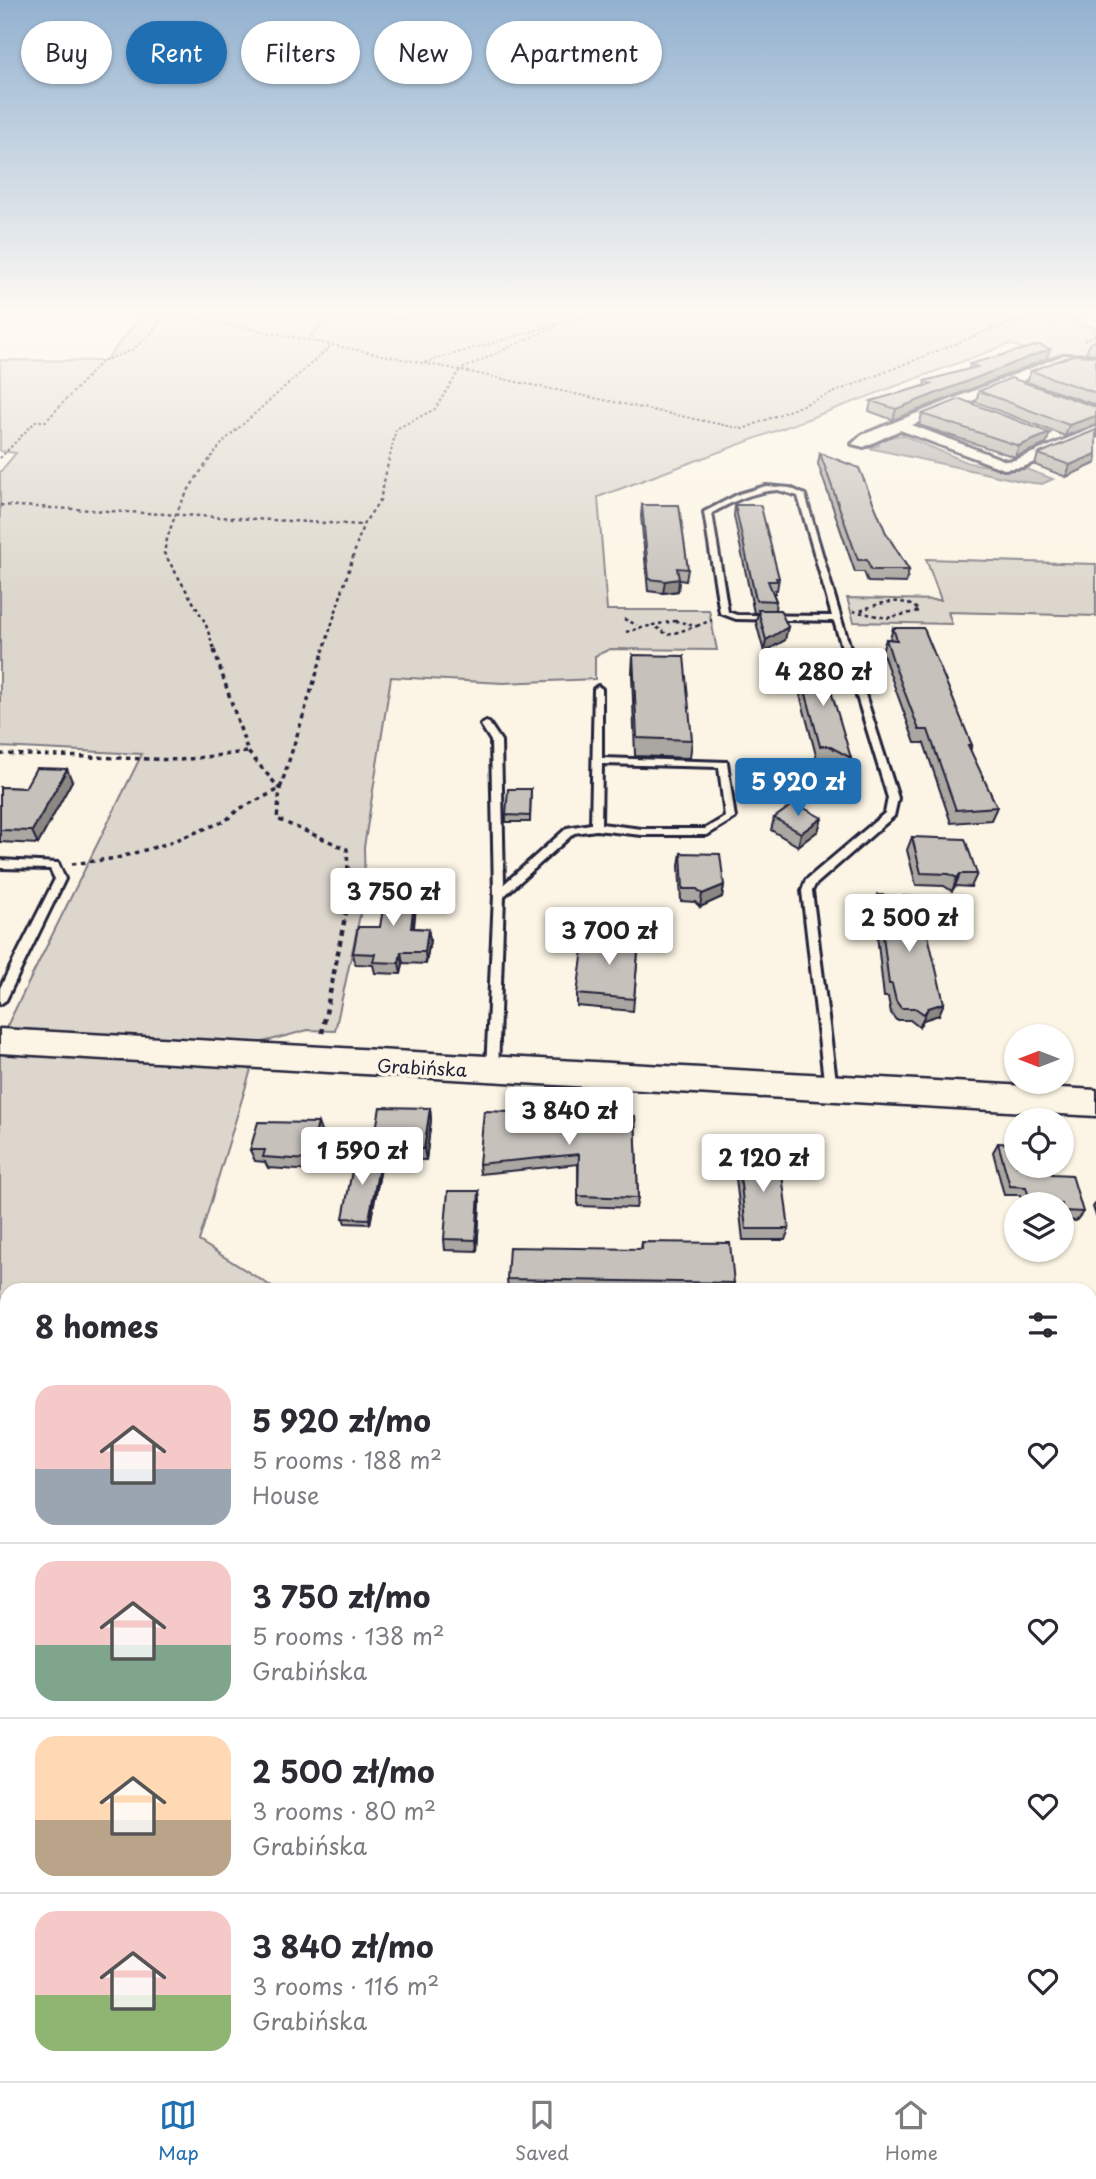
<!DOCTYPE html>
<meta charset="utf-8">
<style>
:root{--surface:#fff;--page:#f2f2f3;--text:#2b2b33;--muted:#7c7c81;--line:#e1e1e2;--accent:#1f6fb2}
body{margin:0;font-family:"Playpen Sans",sans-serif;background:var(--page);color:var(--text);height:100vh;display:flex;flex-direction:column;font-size:26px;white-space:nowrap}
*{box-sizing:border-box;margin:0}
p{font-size:23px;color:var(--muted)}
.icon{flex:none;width:38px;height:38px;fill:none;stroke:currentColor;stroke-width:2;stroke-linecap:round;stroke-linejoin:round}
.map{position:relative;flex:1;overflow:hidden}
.side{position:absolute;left:0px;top:1283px;width:1097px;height:800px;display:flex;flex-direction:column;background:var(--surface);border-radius:21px 21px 0 0;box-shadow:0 2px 5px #0004}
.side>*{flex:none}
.top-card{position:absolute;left:21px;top:21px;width:700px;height:63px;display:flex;gap:14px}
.needle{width:46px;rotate:270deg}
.buttons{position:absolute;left:1004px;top:1024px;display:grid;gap:14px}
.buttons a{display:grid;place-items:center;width:70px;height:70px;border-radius:50%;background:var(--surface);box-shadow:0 2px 5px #0004;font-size:35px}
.price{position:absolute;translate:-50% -60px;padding:0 16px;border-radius:7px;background:#fff;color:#222;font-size:23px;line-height:46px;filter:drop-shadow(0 2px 4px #0008)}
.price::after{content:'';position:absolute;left:50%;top:42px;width:21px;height:16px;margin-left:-10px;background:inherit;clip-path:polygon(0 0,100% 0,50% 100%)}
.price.active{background:var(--accent);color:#fff}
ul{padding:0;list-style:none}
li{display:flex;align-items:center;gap:21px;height:175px;padding:0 35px}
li+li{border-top:2px solid var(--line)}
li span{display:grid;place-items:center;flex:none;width:196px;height:140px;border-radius:21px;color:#555}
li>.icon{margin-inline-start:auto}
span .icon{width:84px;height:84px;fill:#fffc;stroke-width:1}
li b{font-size:30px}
h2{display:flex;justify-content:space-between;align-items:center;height:84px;padding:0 35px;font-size:30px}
.chip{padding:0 24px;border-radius:32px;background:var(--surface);box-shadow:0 2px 5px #0004;font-size:24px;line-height:63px}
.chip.active{background:var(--accent);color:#fff}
.tab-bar{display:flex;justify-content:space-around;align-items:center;height:98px;border-top:2px solid var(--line);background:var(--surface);font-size:19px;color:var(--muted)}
.tab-bar a{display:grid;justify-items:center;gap:4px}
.tab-bar .active{color:var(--accent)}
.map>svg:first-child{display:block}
.green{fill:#dcd6cc;stroke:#7f7c84;stroke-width:2}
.water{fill:#b2adab;stroke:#78757e;stroke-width:2}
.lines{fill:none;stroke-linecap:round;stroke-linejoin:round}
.service-casing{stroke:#22223b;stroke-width:6}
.minor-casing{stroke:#22223b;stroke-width:6}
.tertiary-casing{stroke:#22223b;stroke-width:5}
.path-far4{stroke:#22223b;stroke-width:2;stroke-dasharray:2.5 2.5;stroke-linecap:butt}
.path-far3{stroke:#22223b;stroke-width:2.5;stroke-dasharray:3.5 3.5;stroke-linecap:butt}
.path-far2{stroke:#22223b;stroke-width:3.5;stroke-dasharray:4.5 4.5;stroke-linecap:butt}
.path-far1{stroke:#22223b;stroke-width:4.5;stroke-dasharray:5 5;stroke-linecap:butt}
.path{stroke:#22223b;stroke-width:7;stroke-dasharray:9 9;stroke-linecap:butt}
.service{fill:#fcf5e5;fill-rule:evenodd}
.minor{fill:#fcf5e5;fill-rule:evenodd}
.tertiary{fill:#fcf5e5;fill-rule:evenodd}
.wall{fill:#aaa6a1;stroke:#22223b;stroke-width:2}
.shaded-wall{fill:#8b8783;stroke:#22223b;stroke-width:2}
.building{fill:#c6c1bb;stroke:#22223b;stroke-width:2}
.labels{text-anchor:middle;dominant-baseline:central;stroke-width:7;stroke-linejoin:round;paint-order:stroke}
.street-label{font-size:18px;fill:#22223b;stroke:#fcf5e5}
</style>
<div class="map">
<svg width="1096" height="2081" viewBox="0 0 1096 2081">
<rect width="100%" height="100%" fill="#fcf5e5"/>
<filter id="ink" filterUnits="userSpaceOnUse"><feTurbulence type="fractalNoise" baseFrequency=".0143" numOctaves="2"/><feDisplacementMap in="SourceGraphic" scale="14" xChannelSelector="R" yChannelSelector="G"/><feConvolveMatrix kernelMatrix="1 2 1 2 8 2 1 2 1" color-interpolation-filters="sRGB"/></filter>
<g filter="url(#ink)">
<!-- green -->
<path class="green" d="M146 310H393L392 320 435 310H1096L1072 321 1096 328V358L1056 359 1009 344 598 497 607 610H709L717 650 610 649 595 656V679L503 683 391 677 364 847 365 892 335 1031 308 1030 259 1043 199 1241 277 1290H7V1545L0 1548V1040L142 754 0 747V472L16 453 0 451V360L105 361Z
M926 559 1096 564V616L948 612 952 624 854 622 847 598 941 600Z"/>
<!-- water -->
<path class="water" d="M902 435 969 463 1003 468H1024L1053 479 1042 484 1025 482 869 448 879 445 873 440Z"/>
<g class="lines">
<!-- service casing -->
<g class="service-casing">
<path id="service" d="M766 486 790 488 805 495 841 619 898 798 894 816 815 885 812 891 837 1089 835 1093H827L825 1089 802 891 806 880 885 813 888 798 834 621 736 619 720 613 704 512 739 494ZM778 490 798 496 832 616 737 615 728 612 712 513C733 501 754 491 778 490Z
M598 686 602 689V758L727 762 735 818 707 835H642L596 830 574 833 504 896 498 1071 496 1075H488L486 1071 494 895 491 741 481 725 486 722 489 723 501 741 504 884 567 828 591 824 594 689ZM602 764 719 767 725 817 705 829H642L601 824Z
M0 860 58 863 65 879 6 1000 0 1004V988L55 879 50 869 0 868Z"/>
</g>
<!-- minor casing -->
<g class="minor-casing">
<path id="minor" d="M1064 355 1096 356V364L1069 362 912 425 1006 461 1015 460 1096 427V436L1023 467 1004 469 900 430 864 447 852 444 862 435Z"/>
</g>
<!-- tertiary casing -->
<g class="tertiary-casing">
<path id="tertiary" d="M0 1029 1096 1090V1116L0 1053Z"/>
</g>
<!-- path-far4 -->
<path class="path-far4" d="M1045 310 1055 327
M165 312 423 363
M556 326 460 370 423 363 606 310
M1084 340 1096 335
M308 341 332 310
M0 458 36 421H46L102 361 131 351 152 333 166 311
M208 461 224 441 332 345
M389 461 396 429 435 409 460 370 743 429 992 329 1046 314"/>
<!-- path-far3 -->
<path class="path-far3" d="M210 459C188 487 170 519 164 553L205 622 215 652
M0 505 363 525
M853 611 887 618 919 611C904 595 878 603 860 611
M624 619 637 625
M675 621 697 626 668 635 653 625Z
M697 626 712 620
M626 632 653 625
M323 652 363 525 380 500 389 459"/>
<!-- path-far2 -->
<path class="path-far2" d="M214 650 248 752 280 789 277 819 347 849 349 893
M0 754 180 760 247 752
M72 864 117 858 166 844 225 821 239 809 280 789 324 650"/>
<!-- path-far1 -->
<path class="path-far1" d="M322 1033 350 892"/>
<!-- path -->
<path class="path" d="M1090 1988 1096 1987
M907 2081 908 2076"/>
<!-- service -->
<use href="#service" class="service"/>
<!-- minor -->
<use href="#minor" class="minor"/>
<!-- tertiary -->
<use href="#tertiary" class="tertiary"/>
</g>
<!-- wall -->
<path class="wall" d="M1096 341V354L1086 353 1090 343Z
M1050 349 1046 359 893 420 869 411 871 401 924 386 925 381 969 369 970 364Z
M1096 356V405L1027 382 1031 371Z
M979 391 1096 407V425L1065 436 976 402Z
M922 414 1046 444 1015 457 919 425Z
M1096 430V463L1066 477 1035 465 1038 454Z
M820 453 886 533 909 570 906 583 868 582 864 572H855L818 464Z
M642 505 688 569 686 581 679 580 678 591 663 593 648 591 641 516Z
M735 505 779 578 777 590H775V593H773L776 601 775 610 785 640 764 652 756 622 758 613H754L734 516Z
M893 628 972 745 970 751 997 807 991 820 951 823 924 743H915L882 652 886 639H890Z
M633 655 692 740 690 758 635 756 632 673Z
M798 664 851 758 847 771 826 759H817L795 676Z
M72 781 38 844 0 842V787L25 788Z
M531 789 530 822H506V815Z
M774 818H822L818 831 798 846 771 830Z
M912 837 977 874 971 887 955 886 952 891 944 886 916 885 907 850Z
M681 853 724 885 722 897 700 907 695 902 681 901 679 865Z
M416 884 417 895 414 928 428 929 430 940 426 964 403 963 401 974 375 973 373 965 355 964 353 953 380 927Z
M878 895 939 1015 923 1020 919 1027 910 1020H896L891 1013 888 997H884L874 908Z
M639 940 633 1011 577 1006V994Z
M430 1108 431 1120 426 1160 381 1159 382 1163 370 1224 345 1223 343 1218 376 1157 373 1147Z
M635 1116 638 1198 636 1208 578 1206V1164L480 1174 479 1164Z
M322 1134 313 1171 268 1168 265 1162 255 1161 250 1150Z
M998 1143 1052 1174 1083 1212 1076 1221 1062 1220V1204H1023L1020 1195H1004L993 1152Z
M738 1158 789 1229 785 1240H743L735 1169Z
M479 1191 480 1202 477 1251 445 1250 444 1239Z
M1096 1203V1216L1093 1207Z
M642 1242 734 1283 732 1290H508L507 1279 641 1249Z"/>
<!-- shaded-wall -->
<path class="shaded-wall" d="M1050 349 1046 359 893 420 896 409Z
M1096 416V425L1065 436 1069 425Z
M1050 433 1046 444 1015 457 1019 446Z
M1096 454V463L1066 477 1070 465Z
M679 579 678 591 663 593 665 581Z
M788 627 785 640 764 652 766 640Z
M67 769 72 781 38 844 32 831Z
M822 818 818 831 798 846 801 833Z
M960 874 955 886 952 891 957 878Z
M416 884 417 895 412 939 411 928Z
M724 885 722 897 700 907 702 894Z
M428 929 430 940 426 964 425 952Z
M401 952 403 963 401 974 399 963Z
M944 1003 939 1015 923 1020 919 1027 928 1008Z
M430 1108 431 1120 426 1160 424 1149Z
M318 1123 322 1134 313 1171 309 1160Z
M381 1157 382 1163 370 1224 369 1219Z
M479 1191 480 1202 477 1251 476 1240Z"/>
<!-- building -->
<path class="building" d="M1039 345 1050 349 896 409 871 401 932 384 925 381 977 367 970 364Z
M1073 355 1096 356V393L1031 371Z
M1011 378 1096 407V416L1069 425 979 391Z
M960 399 1050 433 1019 446 922 414Z
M1096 430V454L1070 465 1038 454Z
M820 453 859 468 886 533 909 570H871L867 560H858Z
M642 505H679L688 569 677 568 679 579 665 581 649 579Z
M735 505H759L761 507 779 578H776L777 581H768L776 601 756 600Z
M758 610H780L788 627 766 640Z
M893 628H923L925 631 972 745H968L997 807 956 810 928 730H919L894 664 886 639 897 640Z
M633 655 684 656 692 740 637 738Z
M798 664H823L851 758 829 746H820Z
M36 768 67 769 32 831 0 830V787L25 788Z
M508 789H531L530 816 506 815Z
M795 803 822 818 801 833 774 818Z
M912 837 965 839 977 874H960L957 878 949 874 921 873Z
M681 853 720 854 724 885 702 894 697 889H683Z
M387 884H416L411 928 428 929 425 952H401L399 963 373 962 375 954 353 953 358 927H380Z
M878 895 919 897 944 1003 928 1008 924 1014 915 1008H901L896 1001 892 984H889Z
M585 935 639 940 634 999 577 994Z
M380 1107 430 1108 424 1149 373 1147Z
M484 1111 635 1116 638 1198 578 1196 579 1154 479 1164Z
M258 1122 318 1123 309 1160 263 1157 265 1150H250Z
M998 1143 1017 1144V1166H1050L1052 1174 1072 1175 1083 1212 1062 1211V1204H1031L1026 1187 1010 1186Z
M355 1155 381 1157 369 1219 343 1218Z
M738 1158 780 1159 789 1229H746Z
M448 1191H479L476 1240 444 1239Z
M642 1242 730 1243 734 1283 507 1279 509 1247 642 1249Z"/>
</g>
<!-- sky -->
<linearGradient id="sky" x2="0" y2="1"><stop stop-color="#92b1d0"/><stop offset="0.52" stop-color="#fefaf3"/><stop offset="1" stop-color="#fefaf3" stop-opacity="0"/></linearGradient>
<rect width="1096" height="601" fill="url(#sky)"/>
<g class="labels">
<!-- street labels -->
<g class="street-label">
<text transform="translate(422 1067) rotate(3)">Grabińska</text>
</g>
</g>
</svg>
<div class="buttons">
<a><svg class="needle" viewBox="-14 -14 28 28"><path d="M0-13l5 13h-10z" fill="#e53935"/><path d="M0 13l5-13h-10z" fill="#7c7c81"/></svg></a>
<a><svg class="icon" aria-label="locate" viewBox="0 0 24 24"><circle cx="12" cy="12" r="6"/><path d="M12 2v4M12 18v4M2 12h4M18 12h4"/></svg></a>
<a><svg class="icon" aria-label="layers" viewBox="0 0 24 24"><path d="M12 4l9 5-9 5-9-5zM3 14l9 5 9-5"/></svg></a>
</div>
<b class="price" style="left:823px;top:708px">4 280 zł</b>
<b class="price active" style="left:798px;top:818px">5 920 zł</b>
<b class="price" style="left:393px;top:928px">3 750 zł</b>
<b class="price" style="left:909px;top:954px">2 500 zł</b>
<b class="price" style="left:609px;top:967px">3 700 zł</b>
<b class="price" style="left:569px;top:1147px">3 840 zł</b>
<b class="price" style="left:362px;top:1187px">1 590 zł</b>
<b class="price" style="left:763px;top:1194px">2 120 zł</b>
<div class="top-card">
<a class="chip">Buy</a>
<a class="chip active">Rent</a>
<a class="chip">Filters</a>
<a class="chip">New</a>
<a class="chip">Apartment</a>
</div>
<section class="side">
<h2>8 homes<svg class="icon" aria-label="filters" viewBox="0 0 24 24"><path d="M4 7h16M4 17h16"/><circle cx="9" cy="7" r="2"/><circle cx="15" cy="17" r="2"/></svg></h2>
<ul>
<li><span style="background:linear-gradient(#f6c9c9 60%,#9aa5b1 0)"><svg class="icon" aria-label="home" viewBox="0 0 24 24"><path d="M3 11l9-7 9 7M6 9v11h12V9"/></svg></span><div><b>5 920 zł/mo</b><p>5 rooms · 188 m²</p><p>House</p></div><svg class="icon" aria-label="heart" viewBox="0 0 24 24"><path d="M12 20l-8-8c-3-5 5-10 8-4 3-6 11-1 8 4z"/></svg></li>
<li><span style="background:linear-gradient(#f6c9c9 60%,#7fa58c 0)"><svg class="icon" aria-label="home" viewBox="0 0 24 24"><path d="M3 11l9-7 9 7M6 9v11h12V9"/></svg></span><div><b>3 750 zł/mo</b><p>5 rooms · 138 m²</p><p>Grabińska</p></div><svg class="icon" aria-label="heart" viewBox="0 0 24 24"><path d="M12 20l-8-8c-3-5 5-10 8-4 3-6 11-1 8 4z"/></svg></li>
<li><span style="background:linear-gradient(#ffd9b3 60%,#b9a48a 0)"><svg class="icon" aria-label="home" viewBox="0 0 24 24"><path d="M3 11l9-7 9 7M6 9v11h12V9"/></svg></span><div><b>2 500 zł/mo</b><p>3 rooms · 80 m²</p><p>Grabińska</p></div><svg class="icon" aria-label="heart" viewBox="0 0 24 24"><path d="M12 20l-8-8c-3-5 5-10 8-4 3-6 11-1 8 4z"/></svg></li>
<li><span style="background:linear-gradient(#f6c9c9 60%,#8fb573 0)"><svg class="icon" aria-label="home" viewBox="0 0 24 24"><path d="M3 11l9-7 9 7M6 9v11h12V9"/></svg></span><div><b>3 840 zł/mo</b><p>3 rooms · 116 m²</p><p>Grabińska</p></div><svg class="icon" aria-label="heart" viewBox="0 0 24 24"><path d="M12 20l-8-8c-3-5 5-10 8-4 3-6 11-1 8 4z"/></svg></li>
</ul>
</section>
</div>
<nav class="tab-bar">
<a class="active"><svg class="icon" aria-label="map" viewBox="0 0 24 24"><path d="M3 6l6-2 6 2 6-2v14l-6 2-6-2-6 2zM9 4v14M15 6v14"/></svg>Map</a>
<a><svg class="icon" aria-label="saved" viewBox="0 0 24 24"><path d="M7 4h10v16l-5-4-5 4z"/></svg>Saved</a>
<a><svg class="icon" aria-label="home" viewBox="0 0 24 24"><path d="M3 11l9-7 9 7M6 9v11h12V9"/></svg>Home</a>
</nav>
